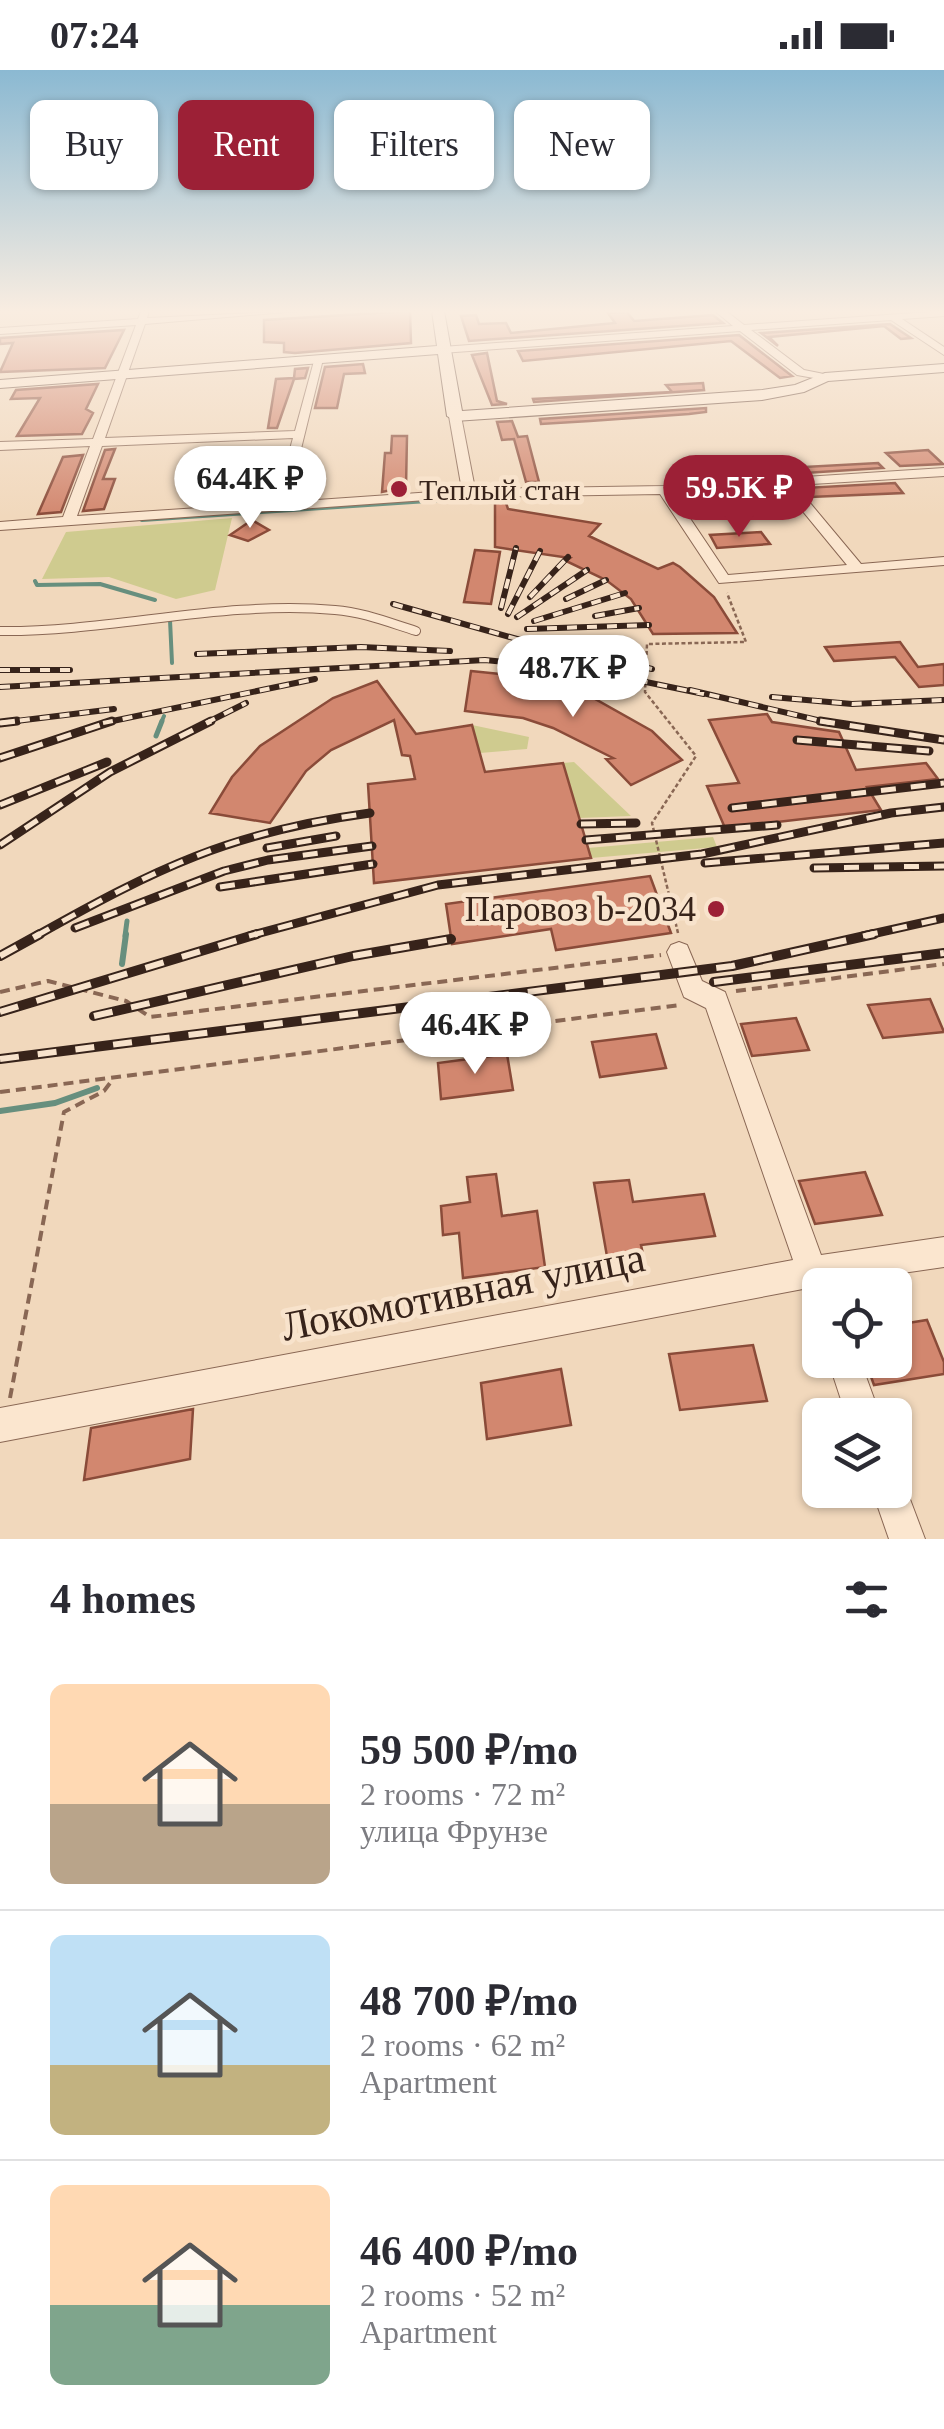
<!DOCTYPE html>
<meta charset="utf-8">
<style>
:root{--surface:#fff;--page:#f7f7f7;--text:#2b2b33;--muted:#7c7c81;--line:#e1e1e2;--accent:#9c2036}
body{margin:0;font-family:"Times New Roman",serif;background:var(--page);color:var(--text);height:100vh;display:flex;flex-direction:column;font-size:38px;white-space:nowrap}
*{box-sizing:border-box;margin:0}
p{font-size:32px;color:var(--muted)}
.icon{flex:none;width:55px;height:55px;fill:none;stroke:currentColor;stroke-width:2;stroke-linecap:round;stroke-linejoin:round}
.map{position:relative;height:1469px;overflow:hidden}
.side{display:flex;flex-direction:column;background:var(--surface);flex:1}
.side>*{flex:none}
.banner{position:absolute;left:30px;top:30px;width:885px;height:90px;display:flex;gap:20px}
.controls{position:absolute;left:802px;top:1198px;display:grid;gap:20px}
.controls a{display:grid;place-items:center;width:110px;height:110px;border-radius:15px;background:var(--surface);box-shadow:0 2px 8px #0004;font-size:50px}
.price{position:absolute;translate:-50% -85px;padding:0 22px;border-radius:35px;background:#fff;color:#222;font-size:32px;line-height:65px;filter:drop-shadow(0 2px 5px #0008)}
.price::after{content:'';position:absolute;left:50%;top:60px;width:30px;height:22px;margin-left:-15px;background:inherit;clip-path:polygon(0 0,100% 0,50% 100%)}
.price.active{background:var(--accent);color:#fff}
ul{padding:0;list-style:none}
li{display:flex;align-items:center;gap:30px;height:250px;padding:0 50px}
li+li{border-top:2px solid var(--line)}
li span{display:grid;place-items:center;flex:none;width:280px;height:200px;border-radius:15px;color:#555}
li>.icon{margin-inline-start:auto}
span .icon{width:120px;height:120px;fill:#fffc;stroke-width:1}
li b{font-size:42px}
h2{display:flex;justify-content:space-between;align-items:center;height:120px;padding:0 50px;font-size:42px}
.chip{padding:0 35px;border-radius:15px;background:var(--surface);box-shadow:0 2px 8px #0004;font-size:35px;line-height:90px}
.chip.active{background:var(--accent);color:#fff}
.status{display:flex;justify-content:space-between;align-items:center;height:70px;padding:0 50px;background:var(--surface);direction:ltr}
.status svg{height:28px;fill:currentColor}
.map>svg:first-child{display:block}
.green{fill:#cfcb8f}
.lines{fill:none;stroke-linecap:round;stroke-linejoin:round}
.stream-far2{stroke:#678f7e;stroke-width:4}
.stream-far1{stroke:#678f7e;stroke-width:5}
.stream{stroke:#678f7e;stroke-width:6}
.building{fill:#d2876f;stroke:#8a4b39;stroke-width:2.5}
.lane-casing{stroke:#896754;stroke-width:10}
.street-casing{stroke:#896754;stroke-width:2}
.secondary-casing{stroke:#6a4938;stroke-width:2}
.path-far1{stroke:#896754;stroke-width:2.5;stroke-dasharray:4 2.5;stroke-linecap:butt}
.path{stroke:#896754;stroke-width:4;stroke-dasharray:10 6;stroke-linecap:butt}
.lane{stroke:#fbe6cf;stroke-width:8}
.street{fill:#fbe6cf;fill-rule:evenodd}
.secondary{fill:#fbe6cf;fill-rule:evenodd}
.rail-far2-casing{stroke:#37231a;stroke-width:6}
.rail-far1-casing{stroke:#37231a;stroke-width:9}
.rail-casing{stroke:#37231a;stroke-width:10}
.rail-far2{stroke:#f8e3cc;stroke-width:4;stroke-dasharray:10;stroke-linecap:butt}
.rail-far1{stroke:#f8e3cc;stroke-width:5;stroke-dasharray:15;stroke-linecap:butt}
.rail{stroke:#f8e3cc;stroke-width:6;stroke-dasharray:19;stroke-linecap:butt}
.poi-dot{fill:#9c2036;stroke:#f8e3cc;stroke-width:4}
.labels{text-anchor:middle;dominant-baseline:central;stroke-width:9;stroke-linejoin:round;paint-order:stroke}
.far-poi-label{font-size:30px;fill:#37231a;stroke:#f8e3cc;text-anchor:start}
.poi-label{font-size:35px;fill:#37231a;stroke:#f8e3cc;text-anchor:end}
.near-street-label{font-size:42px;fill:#37231a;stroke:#f8e3cc}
</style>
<div class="status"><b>07:24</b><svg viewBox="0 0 49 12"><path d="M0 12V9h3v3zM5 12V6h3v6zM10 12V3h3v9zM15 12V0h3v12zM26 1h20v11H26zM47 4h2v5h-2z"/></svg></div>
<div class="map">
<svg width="944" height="1469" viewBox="0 0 944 1469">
<rect width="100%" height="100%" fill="#f1d8bc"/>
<!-- green -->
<path class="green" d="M232 448 215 520 176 529 109 507 42 509 66 462Z
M472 655 529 667 527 679 480 683Z
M574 692 631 746 579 748 563 693Z
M713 767 717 777 591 788 588 778Z"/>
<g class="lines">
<!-- stream-far2 -->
<path class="stream-far2" d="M142 450 458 429
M35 511 37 515 100 514 155 530
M170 550 172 593
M161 653 164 646"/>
<!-- stream-far1 -->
<path class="stream-far1" d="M156 666 162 651
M125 866 127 851"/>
<!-- stream -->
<path class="stream" d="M122 894 126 864
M0 1041 55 1033 97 1018"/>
</g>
<!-- building -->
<path class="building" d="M410 241 411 273 295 283 284 282V273L264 272V250Z
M627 242 634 251 713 245 723 253 469 271 461 246 476 245 479 254 506 253 511 263 615 253 608 243Z
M890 254 911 268 901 269 884 256 769 267 778 276 761 263Z
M124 260 105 298 0 302 13 273 0 274V268Z
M739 265 792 306 780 308 731 271 523 291 518 281Z
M487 283 497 331 507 334 492 335 472 285Z
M363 294 365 303 344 304 337 338H315L325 297Z
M308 298 305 308 294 309 277 358H268L276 309 294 308 295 299Z
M703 313 704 320 534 332 533 329 672 322 666 315Z
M98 314 86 339 93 343 82 364 17 366 40 328 11 329 16 320Z
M706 338V342L689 344 590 351 541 354 540 349Z
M512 351 518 367 527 366 539 412H526L514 369 502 370 497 352Z
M392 366H407L406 417 382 422 385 383H391Z
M115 379 103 409H115L104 439 83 441 105 380Z
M928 380 943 394 900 396 886 383Z
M83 385 61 442 38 444 63 387Z
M878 393 883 398 789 404 784 398Z
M895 413 903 423 810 427 803 418Z
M495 430H505L508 439 600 454 589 466 658 499 673 493 680 497 714 527 737 563 653 564 631 529 606 510 566 491 570 488 495 477Z
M252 450 269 460 248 471 230 465Z
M761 462 770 474 717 478 710 465Z
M475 480 500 482 491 534 464 532Z
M900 572 918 597 944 594V615L919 617 895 587 834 591 825 577Z
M471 601 538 608 579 620 652 661 682 690 631 715 606 689 613 688 553 658 523 648 465 641Z
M377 611 416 664 472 655 485 702 563 693 591 788 374 813 368 714 415 709 410 686 402 685 394 650 331 680 306 701 270 753 210 743 232 707 260 676 333 628Z
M767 644 772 652 839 662 856 700 926 693 938 709 867 717 881 740 725 758 707 716 739 713 709 650Z
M650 806 671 863 556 880 551 859 452 874 446 834Z
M930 929 944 962 883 968 868 935Z
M796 948 809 980 752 986 741 954Z
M656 964 666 998 600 1007 592 972Z
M507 984 513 1020 441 1029 438 993Z
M865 1102 882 1145 815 1154 799 1111Z
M496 1104 502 1146 537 1141 545 1197 463 1208 459 1163 443 1165 441 1136 470 1132 467 1107Z
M629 1110 633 1132 704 1124 715 1166 641 1175 644 1189 608 1192 594 1113Z
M927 1250 944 1292V1304L874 1315 865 1290H895V1255Z
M753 1275 767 1331 680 1340 669 1284Z
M561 1299 571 1355 487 1369 481 1313Z
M193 1339 190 1389 84 1410 91 1358Z"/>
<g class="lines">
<!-- lane casing -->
<g class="lane-casing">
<path id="lane" d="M0 561C112 562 223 530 335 540 363 542 390 553 416 561"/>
</g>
<!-- street casing -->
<g class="street-casing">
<path id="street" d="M149 241 147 248 298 241 145 254 105 368 295 361 314 291 323 289 288 432 462 420 449 346 455 343 461 346 475 419 664 416 944 398V406L795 415 861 494 944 487V495L719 513 660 424 469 427 0 460V452L63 447 90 376 0 380V372L93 369 136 255 0 264V258L138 249 141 241ZM293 368 275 433 77 446 102 376ZM782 416 847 495 728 505 673 423Z
M715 241H726L744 255 944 241V246L902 249 944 277V285L891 250 751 260 804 300 829 305 830 307 825 310 797 305 740 261 442 283 437 280 442 277 733 256Z
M679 872 687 875 702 911 725 922 821 1185 944 1167V1197L820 1215V1239L809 1235 803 1219 0 1372V1338L793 1190 706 938 684 927 667 882 671 875Z
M828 1290H860L880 1345H846Z
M895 1405 902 1408 925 1469H889L872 1420H895Z"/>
</g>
<!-- secondary casing -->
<g class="secondary-casing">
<path id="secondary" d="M432 241H444L462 341 762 320 795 315 825 303 944 294V302L828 311 804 322 762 330 455 351 447 346 438 284 0 318V310L437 276Z"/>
</g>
<!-- path-far1 -->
<path class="path-far1" d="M678 863 652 753 696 686 645 622 647 574 746 572 727 523"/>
<!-- path -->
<path class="path" d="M736 921 944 894
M0 922 48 911 126 931 150 947 661 885
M0 1022 680 935
M10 1328 64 1042 104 1021 113 1009"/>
<!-- lane -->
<use href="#lane" class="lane"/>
<!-- street -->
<use href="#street" class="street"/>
<!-- secondary -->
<use href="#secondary" class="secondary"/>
<!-- rail-far2 casing -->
<g class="rail-far2-casing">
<path id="rail-far2" d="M530 527 568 487
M566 529 606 510
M393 534 595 591
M501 538 516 478
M508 544 540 481
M595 546 639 538
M517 547 587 500
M534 551 625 523
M527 559 649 555
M584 582 652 599
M197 584 361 577 450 581
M0 600H70
M0 617 485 590 588 600 704 624
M690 620 830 653
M772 627 852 634 944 630
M0 653 114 639
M103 653 315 609
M206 653 246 633"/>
</g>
<!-- rail-far1 casing -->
<g class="rail-far1-casing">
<path id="rail-far1" d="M820 651 944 670
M0 653 17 651
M797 670 929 681
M0 688 112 651
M0 735 107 692
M732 738 944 713
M581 754 636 753
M586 770 777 755
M0 775 110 702 211 651
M267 778 336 766
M705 793 944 773
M814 798 944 796
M220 817 373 794
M75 858 224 801 268 790 372 776
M36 866C157 798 230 762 370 743
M249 866 438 815 702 784 891 743 944 737
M863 866 944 848"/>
</g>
<!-- rail casing -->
<g class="rail-casing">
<path id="rail" d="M0 886 40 864
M714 912 944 883
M0 942 257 864
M94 946 353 886 451 869
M0 989 732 896 874 864"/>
</g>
<!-- rail-far2 -->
<use href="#rail-far2" class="rail-far2"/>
<!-- rail-far1 -->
<use href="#rail-far1" class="rail-far1"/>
<!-- rail -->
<use href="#rail" class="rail"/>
</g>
<!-- sky -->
<linearGradient id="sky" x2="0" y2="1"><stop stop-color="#8bb9d2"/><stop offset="0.54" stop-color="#f9ede1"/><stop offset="1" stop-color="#f9ede1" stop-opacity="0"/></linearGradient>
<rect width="944" height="447" fill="url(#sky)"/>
<!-- markers -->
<g class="poi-dot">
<circle cx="399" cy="419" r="10"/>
<circle cx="716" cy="839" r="10"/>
</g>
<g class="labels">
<!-- far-poi labels -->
<g class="far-poi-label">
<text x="419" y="419">Теплый стан</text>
</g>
<!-- poi labels -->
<g class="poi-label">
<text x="696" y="839">Паровоз b-2034</text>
</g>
<!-- near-street labels -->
<g class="near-street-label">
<text transform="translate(463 1222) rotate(-11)">Локомотивная улица</text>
</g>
</g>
</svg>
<div class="controls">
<a><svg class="icon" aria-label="locate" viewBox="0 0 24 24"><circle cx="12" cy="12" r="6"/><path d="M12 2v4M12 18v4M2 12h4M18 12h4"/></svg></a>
<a><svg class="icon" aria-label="layers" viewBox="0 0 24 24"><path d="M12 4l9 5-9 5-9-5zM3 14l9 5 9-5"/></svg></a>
</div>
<b class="price" style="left:250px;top:461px">64.4K ₽</b>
<b class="price active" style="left:739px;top:470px">59.5K ₽</b>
<b class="price" style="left:573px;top:650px">48.7K ₽</b>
<b class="price" style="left:475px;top:1007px">46.4K ₽</b>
<div class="banner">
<a class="chip">Buy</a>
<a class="chip active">Rent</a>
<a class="chip">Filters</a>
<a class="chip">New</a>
</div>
</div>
<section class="side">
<h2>4 homes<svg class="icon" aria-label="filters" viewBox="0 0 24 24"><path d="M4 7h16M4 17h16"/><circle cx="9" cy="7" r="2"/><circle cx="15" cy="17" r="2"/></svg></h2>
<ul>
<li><span style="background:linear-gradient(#ffd9b3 60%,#b9a48a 0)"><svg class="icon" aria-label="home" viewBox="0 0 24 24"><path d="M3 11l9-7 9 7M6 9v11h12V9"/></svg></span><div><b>59 500 ₽/mo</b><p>2 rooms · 72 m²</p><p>улица Фрунзе</p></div></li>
<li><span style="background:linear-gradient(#bfe0f5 65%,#c2b280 0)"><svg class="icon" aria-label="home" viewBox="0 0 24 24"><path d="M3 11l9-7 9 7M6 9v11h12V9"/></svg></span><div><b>48 700 ₽/mo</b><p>2 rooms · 62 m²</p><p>Apartment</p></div></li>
<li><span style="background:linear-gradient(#ffd9b3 60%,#7fa58c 0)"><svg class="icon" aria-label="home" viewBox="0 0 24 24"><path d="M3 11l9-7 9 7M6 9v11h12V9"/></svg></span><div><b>46 400 ₽/mo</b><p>2 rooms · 52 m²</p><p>Apartment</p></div></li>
</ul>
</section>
